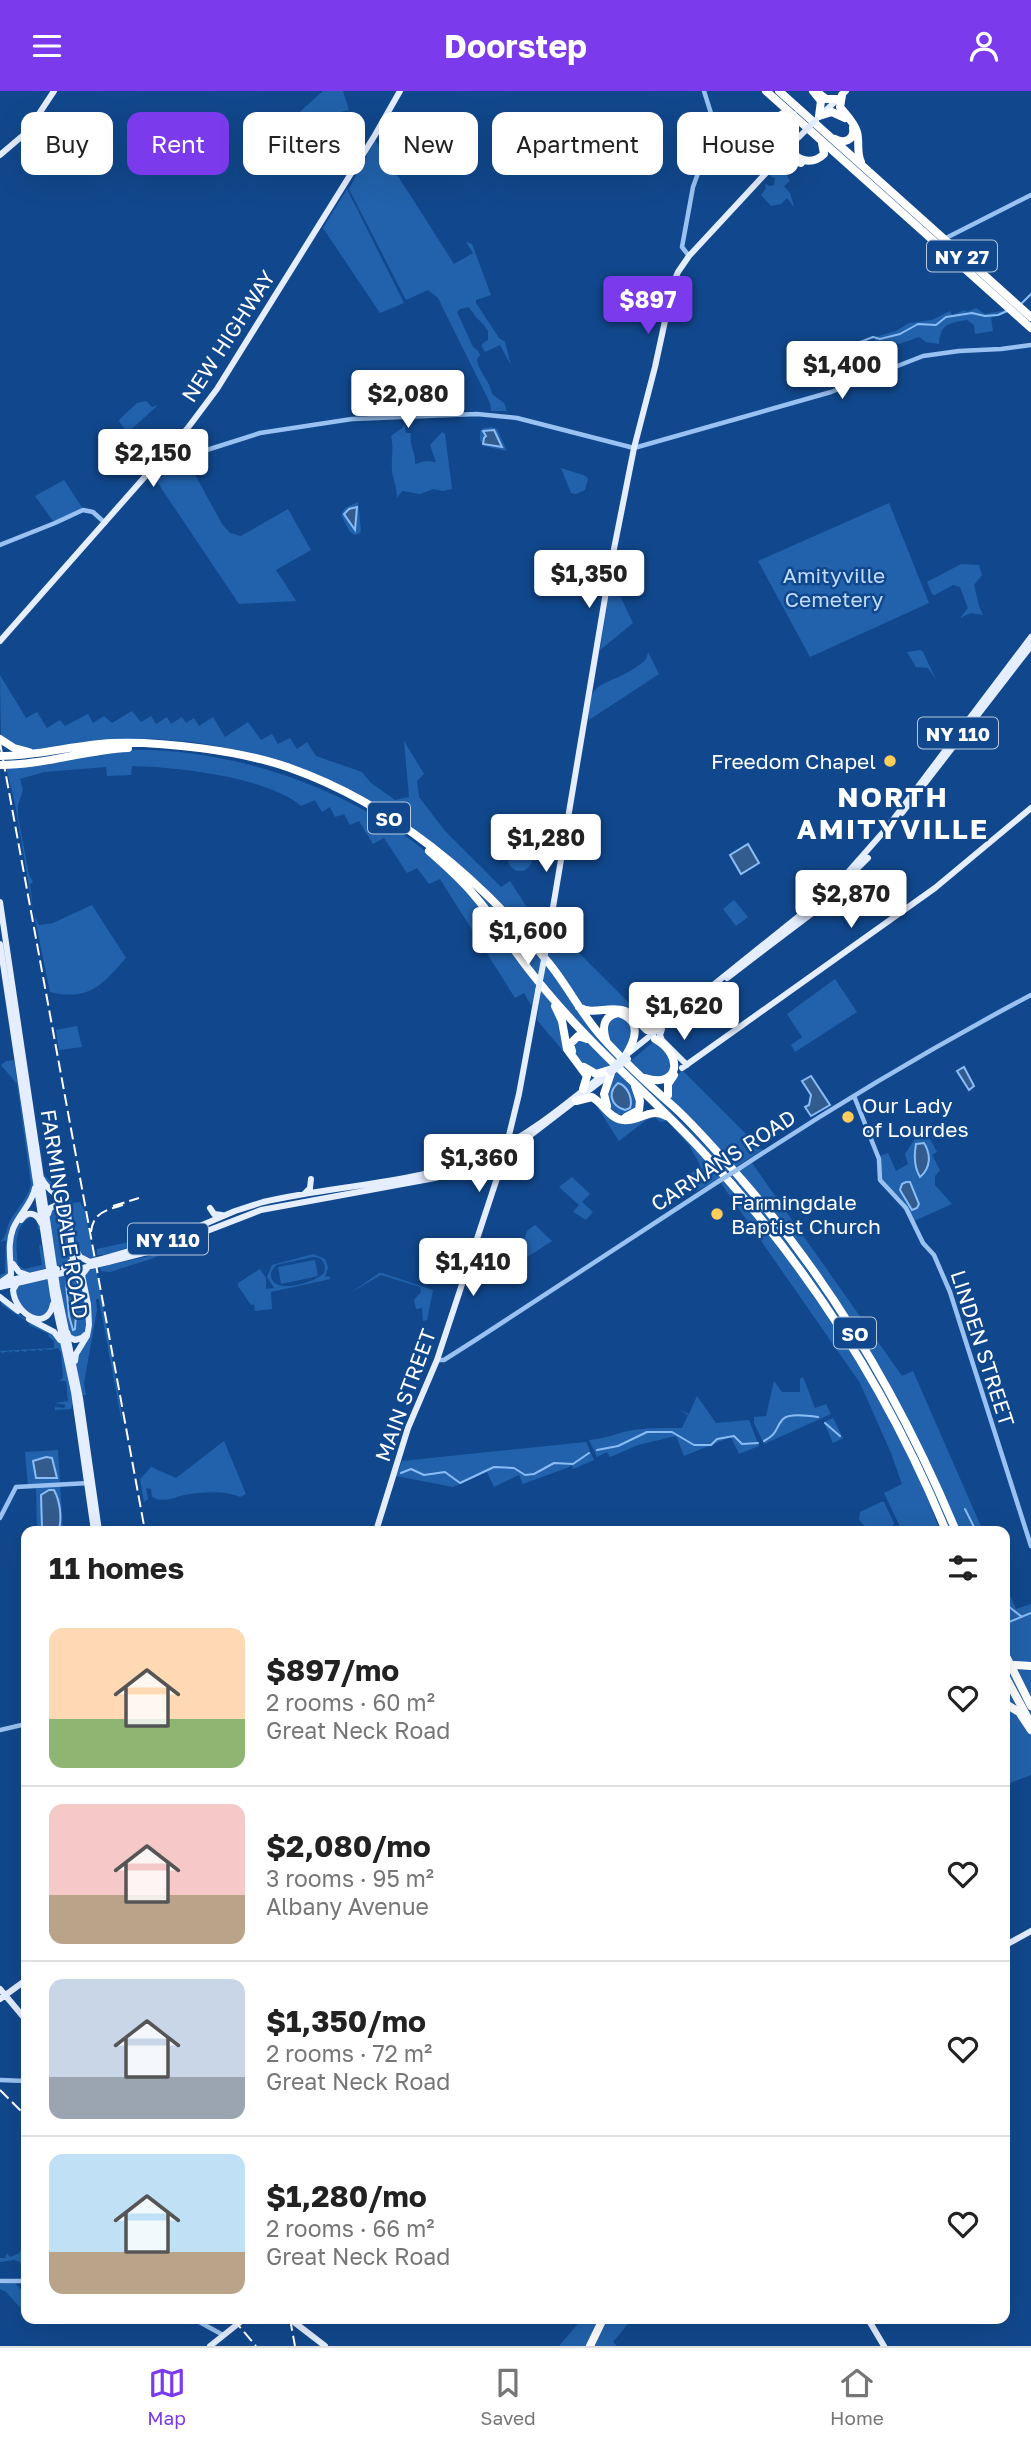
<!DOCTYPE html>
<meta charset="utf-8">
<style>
:root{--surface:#fff;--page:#f6f6f6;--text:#222;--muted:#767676;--line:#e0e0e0;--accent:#7c3aed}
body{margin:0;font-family:"Golos Text",sans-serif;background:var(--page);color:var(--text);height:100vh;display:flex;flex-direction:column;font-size:26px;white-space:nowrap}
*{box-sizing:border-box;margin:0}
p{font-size:23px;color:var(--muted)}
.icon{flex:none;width:38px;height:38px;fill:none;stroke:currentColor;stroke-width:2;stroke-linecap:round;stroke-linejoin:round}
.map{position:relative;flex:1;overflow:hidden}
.drawer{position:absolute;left:21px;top:1435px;width:989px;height:798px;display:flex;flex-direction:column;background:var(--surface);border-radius:14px;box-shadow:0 7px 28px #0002}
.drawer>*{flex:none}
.guide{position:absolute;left:21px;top:21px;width:990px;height:63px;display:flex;gap:14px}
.price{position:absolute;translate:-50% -60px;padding:0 16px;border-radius:7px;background:#fff;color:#222;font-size:23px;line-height:46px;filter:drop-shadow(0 2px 4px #0008)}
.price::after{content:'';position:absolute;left:50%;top:42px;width:21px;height:16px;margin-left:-10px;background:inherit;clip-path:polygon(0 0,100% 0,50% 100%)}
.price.on{background:var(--accent);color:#fff}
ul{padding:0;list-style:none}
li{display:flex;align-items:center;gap:21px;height:175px;padding:0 28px}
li+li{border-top:2px solid var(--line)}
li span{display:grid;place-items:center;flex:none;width:196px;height:140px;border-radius:14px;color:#555}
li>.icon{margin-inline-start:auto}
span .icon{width:84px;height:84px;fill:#fffc;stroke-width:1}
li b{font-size:30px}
h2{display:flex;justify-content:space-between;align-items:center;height:84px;padding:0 28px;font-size:30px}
.tag{padding:0 24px;border-radius:14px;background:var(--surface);box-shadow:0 7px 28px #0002;font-size:24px;line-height:63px}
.tag.on{background:var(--accent);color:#fff}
header{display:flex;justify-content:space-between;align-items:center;height:91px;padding:0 28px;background:var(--accent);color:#fff;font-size:32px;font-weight:700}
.tabs{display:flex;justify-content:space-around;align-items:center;height:98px;border-top:2px solid var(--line);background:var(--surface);font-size:19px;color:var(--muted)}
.tabs a{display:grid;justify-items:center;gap:4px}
.tabs .on{color:var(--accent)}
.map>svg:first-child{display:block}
.green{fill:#2262ac;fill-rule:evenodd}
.water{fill:#325b8e;stroke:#8abdf6;stroke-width:2}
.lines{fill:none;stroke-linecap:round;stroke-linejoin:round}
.stream{stroke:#8abdf6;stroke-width:2}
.minor{stroke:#99c2f2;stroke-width:4.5}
.major{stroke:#e4eeff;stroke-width:6}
.highway{stroke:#fff;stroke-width:8}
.rail{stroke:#fff;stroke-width:2;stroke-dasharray:12 5;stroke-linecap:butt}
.minor-bridge{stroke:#99c2f2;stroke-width:4.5}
.major-bridge{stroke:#e4eeff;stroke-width:6}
.highway-bridge{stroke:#fff;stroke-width:8}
.poi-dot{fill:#ffcd5a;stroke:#11488d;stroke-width:2.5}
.labels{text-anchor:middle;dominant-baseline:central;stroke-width:5;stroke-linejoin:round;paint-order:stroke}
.shield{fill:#11488d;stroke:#b8c8dd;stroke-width:2}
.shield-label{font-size:19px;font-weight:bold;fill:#fff}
.street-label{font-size:21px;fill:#fff;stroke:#11488d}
.park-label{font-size:21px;fill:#c0dcfd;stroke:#11488d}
.poi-label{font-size:21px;fill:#fff;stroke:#11488d;text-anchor:start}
.district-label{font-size:28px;font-weight:bold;letter-spacing:2px;fill:#fff;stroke:#11488d}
</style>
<header><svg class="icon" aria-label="menu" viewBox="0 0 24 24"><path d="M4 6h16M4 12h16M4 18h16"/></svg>Doorstep<svg class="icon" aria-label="person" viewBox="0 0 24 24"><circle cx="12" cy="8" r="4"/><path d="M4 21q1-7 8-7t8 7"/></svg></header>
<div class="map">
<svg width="1031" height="2255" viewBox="0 0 1031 2255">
<rect width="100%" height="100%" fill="#11488d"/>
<!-- green -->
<path class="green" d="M323 0H343L349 19 328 24 334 47 292 61 275 43Z
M375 49 454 173 473 162 466 151 472 153 491 204 476 209V212L499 247 505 251 511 274 500 254 485 261 482 256V253L488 249V240L484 234 476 226 469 216 460 218 457 221 473 256 478 260 480 264 477 268C478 281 490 289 492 303L504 312 507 320H491L490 312 438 207 428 199 406 209 349 98Z
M777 79 784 80 790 90 784 95 790 102 794 116 787 107 781 113 771 115 761 104 766 97 765 92 769 95 774 94 775 87 770 85Z
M347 98 404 212 380 222 323 137Z
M976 217 985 223 1006 219 1009 221 991 227 993 240 975 243 974 234 967 229C949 232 940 233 939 253L926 251 919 246 899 253 886 249 875 255V246L896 240 909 232 932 229 950 220 952 224 965 219 967 221Z
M146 310 152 316 158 314 125 344V339L119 330 120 328 137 312Z
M404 333 406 342H411C409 357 416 361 415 373L426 370 436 371 430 354 442 341 445 343 452 398 443 400 433 398 420 403 402 400 397 407C397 397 393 388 392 379 391 366 394 356 391 345L402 337Z
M484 337 492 336 497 338 507 360 484 355 480 349V340Z
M189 344 194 346 198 358 185 361 177 357Z
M169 363 187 369 222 433 230 442 241 445 288 418 311 459 276 479 296 510 239 513 151 382Z
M561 377 586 385 588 388 585 399 576 403 571 402Z
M64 389 83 418 73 425 53 430 35 405Z
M358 411 361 439 360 442 355 444 350 441 341 424 345 417Z
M889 412 929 512 810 566 758 470Z
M961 473 979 474 982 484 974 494 979 515 983 524 971 522 960 527 968 517 960 496 953 494 935 504 932 503 927 491Z
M609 502 619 503 633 532 600 559Z
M920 559 923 561 936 589 928 577 916 576 907 561Z
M648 561 659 583 589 629C585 588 609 595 635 577 642 572 647 570 648 561Z
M0 584 26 627 37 621 47 637 60 629 65 635 88 623 93 632 104 625 112 632 132 620 141 631 151 625 156 633 167 626 171 633 182 626 186 632 194 627 199 635 213 626 225 646 248 631 261 649 272 643 278 653 290 647 297 658 307 651 316 665 362 681 371 692 395 709 409 706 404 650 424 683 417 690 419 706 445 740 501 796 510 790 544 843 542 860C522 838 502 814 481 794 391 708 282 655 157 648 129 647 100 651 72 655 57 657 40 662 25 658 17 657 8 650 1 646Z
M122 659C239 654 384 707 463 796 490 826 512 861 536 894L532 913 531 914 524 902 515 907 440 788 429 793 417 777 407 782 384 747 373 753 359 730 350 734 344 723 335 726 330 716 322 721 315 709 301 715C268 686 176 676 132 675L131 684 107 685 106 676 44 681 20 688 23 699 18 714V725L29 784 33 791 30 793 33 819 15 713 6 676Z
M508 768a12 12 0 1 1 24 0a12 12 0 1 1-24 0Z
M482 805 534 859 618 967 614 971 542 892 544 889 538 883 536 884 484 811Z
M734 809 748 826 736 835 723 818Z
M92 814 126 867C101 895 89 910 50 901L34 823 39 834 53 832Z
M557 840 649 932 655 933 651 937H648L634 923 586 918 547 866 551 842Z
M835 888 857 921 795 961 791 954 802 946 787 923Z
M541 899 557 920 584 985 537 929Z
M622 924 634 939 633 949 622 964 608 947 606 931Z
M77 935 82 956 59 959 56 939Z
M583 947 610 974 604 979H589L573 960 572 951Z
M656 949 674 969 667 986 648 987 629 971Z
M14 969 34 1098 14 1131 10 1182 0 1188V1184L5 1182 6 1149 0 1151C7 1145 6 1138 10 1130 17 1117 27 1109 31 1093L17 993 1 974 6 970Z
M625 974 730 1079 725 1083 621 977Z
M682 979 762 1059 734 1077 670 1007V993Z
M617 981 637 1001V1017L627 1024 617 1023 608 1014 605 997Z
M591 1007 598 1010 616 1029C633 1033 650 1016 667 1027 674 1032 679 1040 685 1046 701 1063 717 1080 732 1097 819 1200 894 1312 940 1440H902L884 1402 902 1393 891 1362 860 1292 718 1088 697 1100 687 1086 700 1074 689 1054 667 1030 660 1031 653 1024 619 1050 594 1011H584Z
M923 1035 937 1061 932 1064 940 1079 935 1085V1094L952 1113 914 1130 902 1109 882 1088 880 1065 888 1062 896 1080 908 1073 905 1063Z
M38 1054H42L40 1055 44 1084 73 1112 80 1111 85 1120 94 1167 83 1165C70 1149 79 1134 70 1117 67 1109 56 1103 50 1097 39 1086 40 1069 38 1054Z
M752 1072 902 1285 913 1280 983 1440H959L869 1261 738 1081Z
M734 1084C825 1193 898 1308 952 1440H947L871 1283 729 1087Z
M572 1086 590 1103 582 1111 593 1121 586 1129 573 1121 579 1114 559 1096Z
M55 1116 65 1119 72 1168 68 1173 56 1175 49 1125Z
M26 1124 39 1129 40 1139H38V1133L35 1127 31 1126C13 1135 16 1158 18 1174L24 1178 42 1174 39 1154H41L47 1177 25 1183 14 1173C11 1154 13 1138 26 1124Z
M535 1134 552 1150 520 1171 517 1170 527 1140Z
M138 1149 140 1152 106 1164H97V1158Z
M192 1150 151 1168 110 1181 101 1180 103 1192 100 1176 149 1165Z
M313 1163 325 1168 328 1176 325 1186 329 1185 330 1188 271 1201 272 1218 255 1220 254 1213 251 1214 238 1195V1192L260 1178 266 1187V1198L274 1197 267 1186 272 1174ZM313 1166C322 1166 327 1173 324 1182 315 1192 268 1206 271 1181L276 1174Z
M315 1169 318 1185 281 1193 278 1176Z
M96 1176 121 1318 122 1332 99 1208H96L97 1219 84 1292 86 1304H82L76 1275 77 1266 87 1249 84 1184 85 1179Z
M379 1182H382L433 1199 427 1229 423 1230 422 1217 416 1218 414 1209 421 1201 420 1196 381 1184 352 1201Z
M69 1183C86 1192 92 1231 81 1246H72L68 1240 58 1185Z
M48 1187 52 1210 46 1224 35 1226 17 1213 15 1196Z
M0 1207 21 1225 51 1241 61 1252 73 1313 71 1318 55 1319V1316L64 1317 66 1314 55 1312 68 1310 66 1290H59L63 1287 61 1262 58 1257 50 1259 43 1258 42 1260 35 1258V1260L27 1259 26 1261 19 1259V1261L12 1260 10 1262 9 1260 2 1262 0 1260 54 1257V1250L48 1245 49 1243 29 1234V1232L2 1214Z
M803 1286 815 1317 826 1313 831 1323 764 1353 754 1332V1326L766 1325 774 1290 782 1301H800V1288Z
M697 1305 716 1332 749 1329 759 1355 739 1363 731 1346 684 1365 676 1345 638 1354 610 1366 607 1361 597 1366 589 1349C600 1348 608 1346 617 1343 636 1336 662 1337 682 1337L688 1324 678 1318 689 1323Z
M833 1327 843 1347 833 1352 824 1331Z
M224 1350 246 1403 240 1406C225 1399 200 1401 184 1404 172 1407 164 1412 152 1406L151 1398 146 1397 148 1408 144 1411 140 1388 151 1376 176 1387Z
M586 1351 594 1369 573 1378 572 1375 523 1393 519 1384 494 1396 487 1381 453 1396 396 1385 402 1370Z
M58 1359 63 1440H37L36 1395H28L25 1361Z
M881 1411H884L894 1432 891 1440H868L859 1428 860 1421Z
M1004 1491 1016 1518 1031 1513V1684L1005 1694Z
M26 2152V2176L22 2175 20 2171 14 2169 0 2171V2167H5L7 2162 10 2166 18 2163Z
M15 2192 26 2204V2223L6 2201 0 2198V2193Z
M582 2228H632L613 2251 617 2255H559Z"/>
<!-- water -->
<path class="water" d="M494 339 495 341 502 356 483 353 484 347 486 345 483 340Z
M357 416 355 439 344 423 349 418Z
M748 753 759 772 741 783 730 764Z
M964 976 974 995 969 999 957 980Z
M811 985 830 1014 811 1025 805 1016 809 1014 811 1004 802 990Z
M618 992C628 995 633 1008 630 1017L625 1019C611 1015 607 1002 618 992Z
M924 1052C931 1063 931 1077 920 1086 914 1076 914 1064 916 1053Z
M906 1091H910L919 1113 917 1117 912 1119 900 1099 902 1093Z
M66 1192C79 1203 76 1222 75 1238L73 1239 69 1225Z
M46 1366 52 1367 57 1387H36L33 1370Z
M49 1399H54C60 1410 62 1426 59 1438L46 1439 42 1436 41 1404Z"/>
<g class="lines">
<!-- stream -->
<path class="stream" d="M1022 212 1031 203
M855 253 873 246 880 248 900 243 918 233 936 234 946 226 972 222 985 225 998 224 1007 220
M825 1332 840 1345
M764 1350C779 1342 774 1338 783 1328 789 1322 811 1325 818 1326
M597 1359 618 1355 647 1341H672L694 1354H711L717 1348 734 1345 742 1353 758 1352
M401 1382 411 1378 424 1384 445 1381 460 1392 494 1376 514 1377 525 1384 534 1383 554 1372 573 1373 589 1362
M965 1418 976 1440
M1004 1507 1008 1515 1022 1526
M1004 1533 1031 1522"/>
<!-- minor -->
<path class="minor" d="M944 148 1031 104
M689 165 682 156 693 96 715 35 704 0
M170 358 191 364 260 342 352 328 477 323 517 327 634 357 831 301 923 265 959 260 1001 258 1031 254
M0 454 55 432 83 419 93 421 105 432
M854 1005 879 1068 880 1089 906 1117 923 1152 934 1164 950 1201 1031 1455
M740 1077C834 1015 931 957 1031 904
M437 1269H444L477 1248 719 1090
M0 1427 16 1396 89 1392
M0 1639 26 1633
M0 1989 26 1990
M0 2190H26
M194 2228 223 2244"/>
<!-- major -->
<path class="major" d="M820 25 846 0
M0 64 27 41 54 0
M0 550 187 338 217 298 375 44 400 0
M902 722 1031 555
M0 811 57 1196 80 1307 99 1440
M0 853 53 1204 74 1301 94 1440
M546 858 609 483 634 357 655 276 673 193 678 181 689 165 792 54
M727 887 815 820 868 767
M672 930 694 913
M662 938 660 944 662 949 687 974
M630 961 835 796 886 738 1031 546
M682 977 935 797 1031 717
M42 1088C48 1101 63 1106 69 1118
M304 1103 310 1097 311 1088
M210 1117 214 1123 222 1124
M48 1123 50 1117 57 1114 64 1116 68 1122 73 1169 64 1177
M21 1129C28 1119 37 1122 41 1132
M75 1157 80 1166 90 1171
M106 1167 167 1149 235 1120 263 1111C338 1093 420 1094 491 1061 533 1042 569 1010 605 982
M108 1171 163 1157 261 1119 435 1087 479 1074 528 1046 610 983
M13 1173 19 1181 30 1185
M66 1181 76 1185 81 1192
M58 1183 87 1176
M7 1190 46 1181
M1 1191 11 1184C11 1168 7 1154 13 1138 19 1123 32 1113 35 1097
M17 1192 13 1199C15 1224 47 1242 53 1213
M0 1196 47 1185
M0 1206 18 1220
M29 1228 54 1241 60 1249
M67 1241 69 1246 75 1249 82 1247 85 1244
M75 1270 76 1263 87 1245 89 1234 88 1213 82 1184 88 1176
M376 1440 408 1337 437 1269 503 1069 519 1003 538 900
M1004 1855 1031 1840
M0 1898 26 1929
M0 1908 26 1889
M290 2228 325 2255
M868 2228 884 2255
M210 2255 244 2228"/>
<!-- highway -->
<path class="highway" d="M766 0 1031 237
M779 0 1031 226
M813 0 821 10 819 25
M817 1 826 8H836
M842 4 840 16C846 24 854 31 857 41 860 52 856 61 861 71
M793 24 783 23 776 27 774 45 778 53 788 55 794 52V63C802 72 815 72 824 63L822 52
M819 25 832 21 845 27
M771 47 776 65 775 73
M835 48C844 53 855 49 853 37
M777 70 787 67 801 72
M0 648 14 657 29 661
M0 665C38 665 74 654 112 652 162 650 243 660 290 677 392 713 480 787 548 871 568 895 581 923 602 946 624 971 649 994 674 1016 698 1038 720 1064 742 1089 833 1193 903 1313 956 1440
M0 674C44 674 85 659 128 657
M429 760C445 774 461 788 474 804 491 823 503 844 518 864 533 885 550 905 568 925 610 972 659 1013 702 1060 806 1172 888 1298 946 1440
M555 915 562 930 567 958 587 985 583 998
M579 916C593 925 609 914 625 920 634 924 639 932 647 939L658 937
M606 949C602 937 603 925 618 922 642 929 636 948 626 964
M572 960 570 953 578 945 587 948
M584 976 596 983 609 979
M645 987C681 998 683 963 655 948
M668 1004V993L674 984
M576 1010 592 1006C603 1012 610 1028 623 1029 640 1031 649 1016 666 1025
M607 1015 604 1003 611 982
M626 1026 639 1019 640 1010 635 995
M1004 1561 1031 1615
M1014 1574 1031 1575
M1004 1583 1031 1633
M1004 1612 1019 1621 1031 1639
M590 2255 603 2228"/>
<!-- rail -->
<path class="rail" d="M0 652 145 1440
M113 1115 139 1107
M91 1141C93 1121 107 1119 123 1114
M0 1999 26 2025
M233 2228 256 2255
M290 2228 295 2255"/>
<!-- minor-bridge -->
<path class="minor-bridge" d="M719 1090 740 1077"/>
<!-- major-bridge -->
<path class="major-bridge" d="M798 47 816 29
M538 900 546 858
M609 979 626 964
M611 982 628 968
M90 1171 106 1167
M91 1175 108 1171
M46 1181 57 1178"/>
<!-- highway-bridge -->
<path class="highway-bridge" d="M1004 1576 1014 1574"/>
</g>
<!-- markers -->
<g class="poi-dot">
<circle cx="890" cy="670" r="7"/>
<circle cx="848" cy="1026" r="7"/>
<circle cx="717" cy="1123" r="7"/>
</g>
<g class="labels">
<!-- shield labels -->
<g class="shield">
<rect x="927" y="149.5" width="70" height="31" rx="5"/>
<rect x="918" y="626.5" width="80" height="31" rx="5"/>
<rect x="368" y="711.5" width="42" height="31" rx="5"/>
<rect x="128" y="1132.5" width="80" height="31" rx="5"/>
<rect x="834" y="1226.5" width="42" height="31" rx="5"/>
</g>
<g class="shield-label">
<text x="962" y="165">NY 27</text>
<text x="958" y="642">NY 110</text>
<text x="389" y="727">SO</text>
<text x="168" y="1148">NY 110</text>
<text x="855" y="1242">SO</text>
</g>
<!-- street labels -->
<g class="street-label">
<text transform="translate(228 245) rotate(-57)">NEW HIGHWAY</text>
<text transform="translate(723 1069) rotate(-33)">CARMANS ROAD</text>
<text transform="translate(65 1123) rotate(81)">FARMINGDALE ROAD</text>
<text transform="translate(983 1257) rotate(72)">LINDEN STREET</text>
<text transform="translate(405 1304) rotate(-70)">MAIN STREET</text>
</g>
<!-- park labels -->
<g class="park-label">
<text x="834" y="484">Amityville<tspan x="834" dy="24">Cemetery</tspan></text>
</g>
<!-- poi labels -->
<g class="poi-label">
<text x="876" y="670" text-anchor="end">Freedom Chapel</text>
<text x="862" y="1014">Our Lady<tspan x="862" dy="24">of Lourdes</tspan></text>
<text x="731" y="1111">Farmingdale<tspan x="731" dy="24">Baptist Church</tspan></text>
</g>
<!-- district labels -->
<g class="district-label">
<text x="893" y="705">NORTH<tspan x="893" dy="32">AMITYVILLE</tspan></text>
</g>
</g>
</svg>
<b class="price on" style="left:648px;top:245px">$897</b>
<b class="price" style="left:842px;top:310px">$1,400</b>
<b class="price" style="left:408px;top:339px">$2,080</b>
<b class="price" style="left:153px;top:398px">$2,150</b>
<b class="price" style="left:589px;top:519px">$1,350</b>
<b class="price" style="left:546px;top:783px">$1,280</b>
<b class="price" style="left:851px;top:839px">$2,870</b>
<b class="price" style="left:528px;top:876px">$1,600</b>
<b class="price" style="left:684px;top:951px">$1,620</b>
<b class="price" style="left:479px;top:1103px">$1,360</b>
<b class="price" style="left:473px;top:1207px">$1,410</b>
<div class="guide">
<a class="tag">Buy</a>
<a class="tag on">Rent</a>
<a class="tag">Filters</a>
<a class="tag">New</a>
<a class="tag">Apartment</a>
<a class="tag">House</a>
</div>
<section class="drawer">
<h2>11 homes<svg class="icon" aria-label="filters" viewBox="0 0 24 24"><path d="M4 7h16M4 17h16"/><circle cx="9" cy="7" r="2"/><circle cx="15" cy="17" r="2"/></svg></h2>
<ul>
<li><span style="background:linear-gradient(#ffd9b3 65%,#8fb573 0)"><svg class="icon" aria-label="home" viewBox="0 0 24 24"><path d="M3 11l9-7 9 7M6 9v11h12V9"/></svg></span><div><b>$897/mo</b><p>2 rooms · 60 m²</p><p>Great Neck Road</p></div><svg class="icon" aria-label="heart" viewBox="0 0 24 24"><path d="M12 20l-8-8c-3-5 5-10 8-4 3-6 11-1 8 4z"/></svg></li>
<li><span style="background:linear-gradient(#f6c9c9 65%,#b9a48a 0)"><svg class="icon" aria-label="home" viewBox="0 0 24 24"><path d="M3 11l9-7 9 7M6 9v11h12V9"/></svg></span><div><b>$2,080/mo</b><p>3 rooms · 95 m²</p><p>Albany Avenue</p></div><svg class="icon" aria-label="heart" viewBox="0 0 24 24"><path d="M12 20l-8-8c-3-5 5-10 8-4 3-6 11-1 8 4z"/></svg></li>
<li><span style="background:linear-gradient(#c9d6e8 70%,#9aa5b1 0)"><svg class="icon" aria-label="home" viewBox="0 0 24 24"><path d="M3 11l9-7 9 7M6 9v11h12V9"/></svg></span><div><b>$1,350/mo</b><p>2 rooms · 72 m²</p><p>Great Neck Road</p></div><svg class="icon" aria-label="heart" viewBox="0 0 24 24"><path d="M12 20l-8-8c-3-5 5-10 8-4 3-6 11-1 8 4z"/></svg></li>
<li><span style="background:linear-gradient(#bfe0f5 70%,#b9a48a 0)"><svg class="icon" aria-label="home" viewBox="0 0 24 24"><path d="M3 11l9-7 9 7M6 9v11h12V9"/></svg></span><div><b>$1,280/mo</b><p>2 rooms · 66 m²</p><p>Great Neck Road</p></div><svg class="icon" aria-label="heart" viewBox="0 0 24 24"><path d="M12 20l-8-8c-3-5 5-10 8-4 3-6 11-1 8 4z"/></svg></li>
</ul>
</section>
</div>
<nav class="tabs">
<a class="on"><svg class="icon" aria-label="map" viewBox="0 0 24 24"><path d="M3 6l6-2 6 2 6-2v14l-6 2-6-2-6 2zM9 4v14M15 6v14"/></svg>Map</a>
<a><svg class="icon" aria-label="saved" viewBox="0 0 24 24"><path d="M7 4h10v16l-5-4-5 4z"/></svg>Saved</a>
<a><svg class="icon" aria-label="home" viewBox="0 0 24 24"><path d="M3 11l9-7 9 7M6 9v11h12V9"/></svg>Home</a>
</nav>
